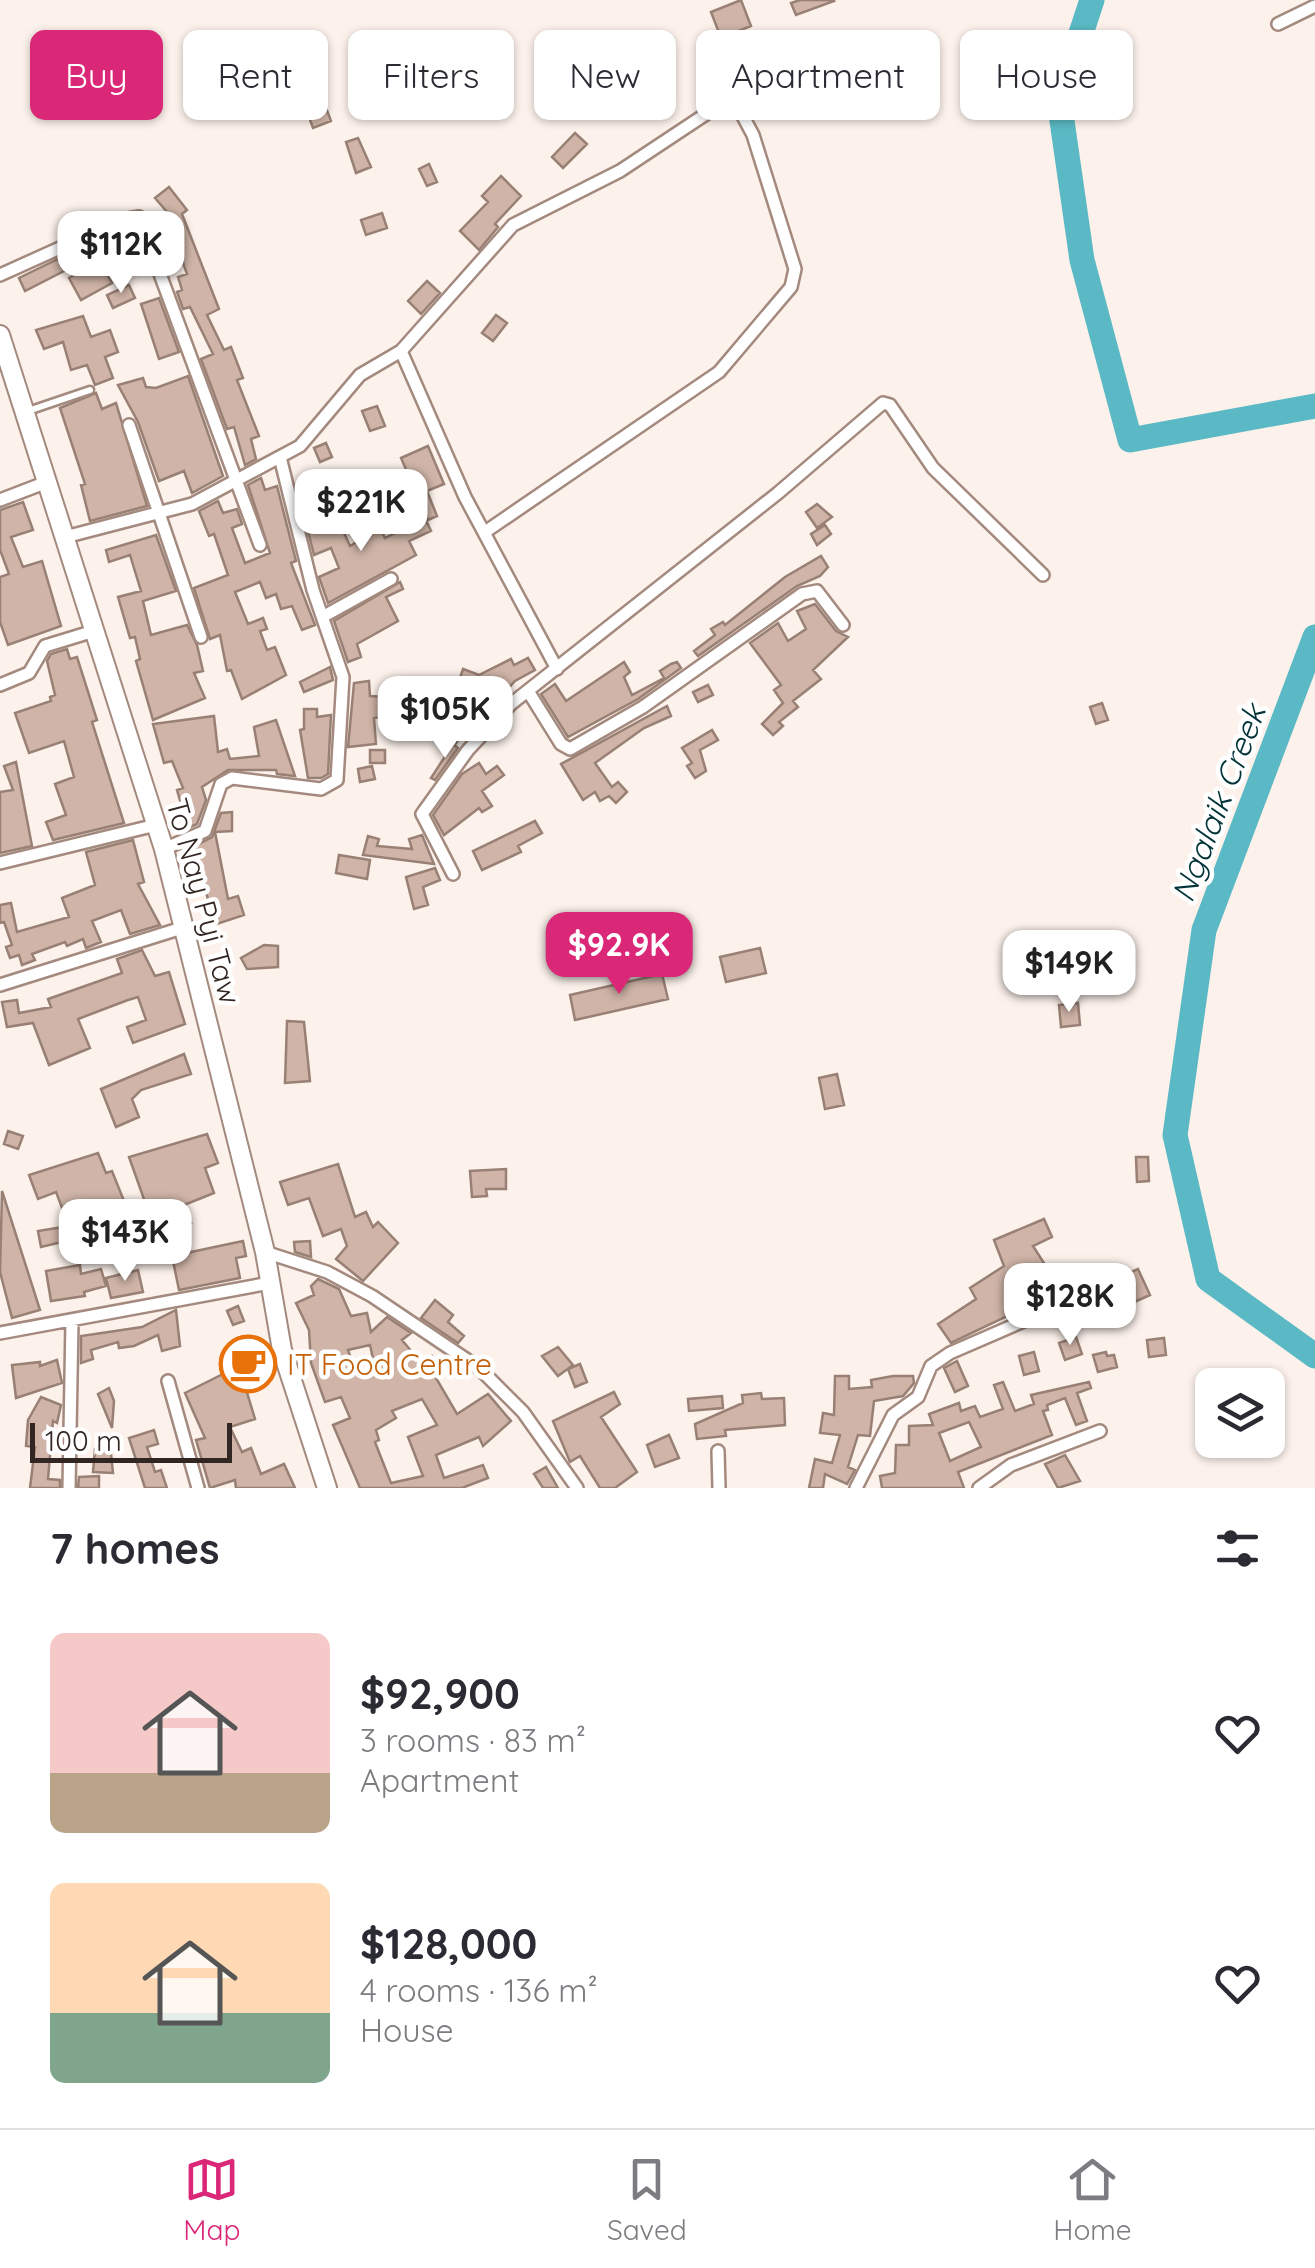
<!DOCTYPE html>
<meta charset="utf-8">
<style>
:root{--surface:#fff;--page:#f7f7f7;--text:#2b2b33;--muted:#7c7c81;--line:#e1e1e2;--accent:#db2777}
body{margin:0;font-family:Quicksand,sans-serif;background:var(--page);color:var(--text);height:100vh;display:flex;flex-direction:column;font-size:38px;white-space:nowrap}
*{box-sizing:border-box;margin:0}
p{font-size:32px;color:var(--muted)}
.icon{flex:none;width:55px;height:55px;fill:none;stroke:currentColor;stroke-width:2;stroke-linecap:round;stroke-linejoin:round}
.map{position:relative;height:1488px;overflow:hidden}
.side{display:flex;flex-direction:column;background:var(--surface);flex:1}
.side>*{flex:none}
.guide{position:absolute;left:30px;top:30px;width:1255px;height:90px;display:flex;gap:20px}
.controls{position:absolute;left:1195px;top:1368px;display:grid;gap:20px}
.controls a{display:grid;place-items:center;width:90px;height:90px;border-radius:15px;background:var(--surface);box-shadow:0 2px 8px #0004;font-size:50px}
.scale{position:absolute;left:30px;bottom:25px;width:202px;box-sizing:border-box;padding-left:10px;border:5px solid #312621;border-top:0;font-size:28px;line-height:35px;white-space:nowrap;color:#312621;-webkit-text-stroke:8px #fff;paint-order:stroke}
.price{position:absolute;translate:-50% -85px;padding:0 22px;border-radius:20px;background:#fff;color:#222;font-size:32px;line-height:65px;filter:drop-shadow(0 2px 5px #0008)}
.price::after{content:'';position:absolute;left:50%;top:60px;width:30px;height:22px;margin-left:-15px;background:inherit;clip-path:polygon(0 0,100% 0,50% 100%)}
.price.current{background:var(--accent);color:#fff}
ul{padding:0;list-style:none}
li{display:flex;align-items:center;gap:30px;height:250px;padding:0 50px}
li span{display:grid;place-items:center;flex:none;width:280px;height:200px;border-radius:15px;color:#555}
li>.icon{margin-inline-start:auto}
span .icon{width:120px;height:120px;fill:#fffc;stroke-width:1}
li b{font-size:42px}
h2{display:flex;justify-content:space-between;align-items:center;height:120px;padding:0 50px;font-size:42px}
.chip{padding:0 35px;border-radius:15px;background:var(--surface);box-shadow:0 2px 8px #0004;font-size:35px;line-height:90px}
.chip.current{background:var(--accent);color:#fff}
.tabs{display:flex;justify-content:space-around;align-items:center;height:140px;border-top:2px solid var(--line);background:var(--surface);font-size:28px;color:var(--muted)}
.tabs a{display:grid;justify-items:center;gap:5px}
.tabs .current{color:var(--accent)}
.map>svg:first-child{display:block}
.lines{fill:none;stroke-linecap:round;stroke-linejoin:round}
.river{stroke:#5ab9c4;stroke-width:25}
.building{fill:#cfb4a7;stroke:#998074;stroke-width:2.5;fill-rule:evenodd}
.lane-casing{stroke:#a48a7e;stroke-width:11}
.street-casing{stroke:#a48a7e;stroke-width:16}
.primary-casing{stroke:#a48a7e;stroke-width:22}
.lane{stroke:#fff;stroke-width:6}
.street{stroke:#fff;stroke-width:11}
.primary{stroke:#fff;stroke-width:18}
.labels{text-anchor:middle;dominant-baseline:central;stroke-width:9;stroke-linejoin:round;paint-order:stroke}
.street-label{font-size:30px;fill:#312621;stroke:#fff}
.food-label{font-size:30px;fill:#c56008;stroke:#fff;text-anchor:start}
.water-label{font-size:32px;font-style:italic;fill:#023338;stroke:#fff}
</style>
<div class="map">
<svg width="1315" height="1488" viewBox="0 0 1315 1488">
<rect width="100%" height="100%" fill="#fcf1eb"/>
<g class="lines">
<!-- river -->
<path class="river" d="M1092 0 1059 100 1082 260 1130 440 1315 406
M1315 637 1204 930 1175 1135 1208 1279 1315 1356"/>
</g>
<!-- building -->
<path class="building" d="M741 0 751 26 721 38 711 12Z
M800 0H833L834 1 796 15 791 3Z
M325 105 331 121 313 128 307 112Z
M575 133 587 144 563 168 552 157Z
M358 138 371 167 356 173 346 142Z
M429 164 437 182 427 186 419 169Z
M501 176 521 196 495 224 498 227 479 250 460 231 488 202 482 196Z
M169 187 187 210 182 214 219 309 207 315 224 350 231 347 243 378 237 380 259 436 251 439 256 459 245 465 234 427 227 429 201 359 213 354 190 307 183 309 177 292 182 290 178 277 187 274 178 249 166 228 161 235 153 227 167 212 155 198Z
M382 213 387 228 366 235 361 220Z
M58 259 64 271 25 291 19 278Z
M100 262 112 283 81 300 69 278Z
M427 281 440 293 421 314 408 301Z
M129 285 135 298 113 308 107 295Z
M159 298 179 352 159 359 141 304Z
M496 315 507 323 493 341 482 333Z
M83 316 91 337 110 330 118 352 105 357 113 378 95 385 87 365 71 370 63 342 44 349 36 330Z
M188 376 223 476 192 493 184 471 159 481 138 422 118 385 143 378 146 387 156 388Z
M96 393 102 409 116 403 147 506 90 521 81 485 85 484 60 408Z
M377 406 385 426 370 431 362 411Z
M326 443 332 457 320 462 314 448Z
M428 446 444 484 427 491 437 516 428 520 401 458Z
M261 478 265 490 277 486 296 561 291 563 315 625 302 630 292 606 281 609 276 594 266 598 260 582 235 592 248 624 263 618 267 629 260 631 267 650 275 647 286 675 242 699 231 670 227 671 220 635 210 639 194 588 228 575 214 534 209 536 199 511 218 501 223 513 237 509 242 524 232 528 245 563 270 553 248 485Z
M23 502 33 530 11 537 23 567 42 561 61 626 8 645 0 622V577L9 574 0 550V510Z
M817 504 832 517 817 528 806 512Z
M314 512 320 532 340 524 350 546 380 528 385 538 425 518 431 531 409 541 416 555 328 603 319 577 339 568 331 548 314 555 304 515Z
M825 525 831 534 817 545 811 534Z
M156 535 176 591 143 601 151 635 187 625 197 645 203 671 194 673 205 698 153 720 136 661 140 659 135 637 130 638 118 597 141 591 130 555 109 562 106 550Z
M821 556 828 567 820 576 797 586 698 656 694 651 715 635 711 629 723 622 725 625 785 577Z
M400 582 403 589 386 597 398 621 357 644 361 657 348 662 334 621Z
M815 604 836 631 848 637 813 670 821 679 793 701 798 707 779 722 783 726 773 735 762 724 783 703 774 690 781 685 750 643 778 623 788 641 806 629 797 611Z
M67 649 70 659 77 657 97 720 92 722 124 823 53 840 46 822 66 815 55 784 74 777 64 741 29 753 15 713 51 701 50 697 55 695 47 661 51 654Z
M528 658 535 670 515 681 485 714 473 701 456 720 444 709 464 683 459 681 463 669 479 675 511 659 514 665Z
M624 662 630 672 624 677 632 695 664 678 660 671 671 664 677 662 681 668 638 699 568 737 541 694 555 684 566 701Z
M330 667 333 680 304 692 300 682Z
M369 681 370 696 419 699 420 712 374 718 376 744 348 747 354 683Z
M708 685 713 695 698 702 693 692Z
M1102 703 1108 720 1096 724 1090 707Z
M667 706 671 716 644 728 595 763 612 787 618 782 627 792 616 803 609 796 600 801 595 792 583 800 561 764Z
M304 709H317V717L331 715 328 774 321 778H308L300 730 304 729Z
M214 716 218 752 227 749 230 759 259 756 254 727 276 720 295 776 277 774 276 770H228L202 787 206 800 197 824 188 828 177 790 183 788 172 761 164 763 153 724Z
M456 722 465 730 456 743 446 736Z
M712 730 718 740 700 750 706 771 695 778 687 766 692 763 682 748Z
M453 744 458 748 435 780 431 778Z
M370 750H385V763H370Z
M16 762 32 846 0 853V792L13 790 4 766Z
M479 763 486 774 497 766 504 775 482 791 492 806 482 812 479 808 444 835 433 815 462 774Z
M372 766 375 779 360 782 358 769Z
M232 812V831L215 832 228 899 238 896 244 915 214 925 195 846 212 837 221 813Z
M535 821 542 833 518 846 521 852 482 870 473 851Z
M422 835 434 864 363 855 368 836 379 839 377 846 412 849 409 839Z
M133 840 144 882 138 884 160 925 130 934 121 910 92 921 101 942 86 948 83 939 67 946 65 942 32 954 35 960 22 965 19 955 10 958 6 947 12 945 4 922 0 923V905L11 903 17 932 69 917 62 898 95 885 86 852Z
M339 855 370 860 367 879 336 873Z
M435 868 440 880 423 887 428 905 414 909 406 877Z
M264 945 278 946V967L247 969 241 958Z
M760 948 766 973 726 982 720 957Z
M142 950 155 976 169 972 185 1024 133 1043 127 1027 146 1020 138 997 128 1000 78 1019 90 1048 49 1065 33 1023 7 1027 2 1002 17 1000 19 1013 51 1007 48 999 122 973 117 959Z
M662 974 668 999 575 1020 570 995Z
M1078 1003 1080 1025 1061 1027 1059 1005Z
M287 1021 304 1022 310 1081 285 1083Z
M184 1054 191 1074 141 1090 132 1099 139 1117 116 1127 101 1089Z
M837 1074 844 1105 825 1109 819 1078Z
M8 1131 23 1136 18 1149 4 1144Z
M207 1134 218 1163 205 1168 214 1193 184 1205 191 1223 172 1231 163 1210 150 1216 129 1157Z
M98 1153 106 1173 112 1171 124 1201 90 1214 96 1234 41 1247 38 1231 69 1226 56 1192 38 1199 29 1175Z
M1136 1157H1148L1149 1181 1137 1182Z
M338 1164 355 1217 366 1212 373 1227 378 1222 398 1243 363 1281 336 1259 347 1246 341 1229 323 1236 309 1198 288 1205 280 1182Z
M506 1169V1189H486L487 1196 472 1197 470 1171Z
M2 1191 40 1310 12 1318 0 1272Z
M1044 1219 1052 1237 1033 1246 1049 1271 1021 1293 1030 1305 951 1343 938 1324 976 1299 970 1288 1004 1266 994 1240Z
M243 1241 246 1256 236 1258 240 1278 179 1290 172 1256Z
M310 1241 311 1257 295 1252 294 1242Z
M80 1265 81 1274 101 1269 106 1286 84 1292 85 1296 51 1301 46 1271Z
M1138 1269 1150 1295 1132 1303 1120 1277Z
M138 1270 143 1292 111 1298 106 1278Z
M1110 1273 1116 1285 1092 1287 1089 1282Z
M318 1279 339 1289 351 1316 367 1313 371 1332 387 1317 411 1333 402 1340 422 1364 432 1356 444 1371 436 1378 457 1414 488 1394 511 1421 483 1446 479 1437 436 1455 444 1478 483 1465 488 1478 462 1488H360L333 1425 350 1418 341 1397 325 1402 311 1363 309 1330 296 1303 314 1295 311 1286ZM370 1345 375 1368 356 1374 348 1350ZM422 1399 437 1425 408 1437 423 1476 391 1483 375 1442 379 1440 376 1430 396 1418 392 1411Z
M435 1300 453 1315 448 1322 464 1336 458 1343 421 1318Z
M238 1306 244 1321 233 1325 227 1311Z
M176 1310 180 1346 162 1351 158 1335 134 1346 119 1348 118 1342 91 1350 93 1359 81 1363V1336L142 1327Z
M1076 1337 1082 1354 1065 1360 1059 1343Z
M1164 1338 1166 1355 1149 1357 1147 1340Z
M558 1347 573 1365 558 1376 542 1356Z
M1034 1352 1039 1371 1024 1375 1019 1356Z
M1106 1352 1107 1356 1114 1355 1117 1367 1098 1372 1093 1355Z
M57 1360 62 1383 16 1398 12 1365 40 1362V1366Z
M957 1361 968 1386 955 1392 944 1368Z
M580 1364 587 1382 575 1387 568 1369Z
M239 1366 255 1419 230 1427 242 1452 251 1448 261 1474 284 1464 295 1488H236L235 1480 210 1488 196 1440 205 1438 185 1393Z
M835 1376H849V1389L872 1387 871 1380 893 1376H913L914 1383 903 1396 874 1401 870 1436 858 1435 848 1467 855 1470 847 1484 825 1474 823 1488H809L815 1459 832 1463 840 1435 820 1433 823 1413 834 1415Z
M1003 1382 1015 1411 1034 1404 1031 1395 1089 1382 1091 1388 1077 1393 1087 1421 1076 1425 1065 1398 1047 1405 1048 1410 1043 1411 1052 1435 958 1472 964 1488H882L880 1476 895 1473 896 1445H909V1426L933 1425 929 1414 959 1403 961 1411 975 1406 980 1417 1003 1409 994 1385ZM969 1422 981 1447 950 1461 939 1433Z
M109 1388 114 1401 112 1428 98 1394Z
M614 1392 620 1404 601 1417 637 1472 615 1488H600L580 1456 570 1462 553 1421Z
M761 1393 762 1399 784 1398 785 1425 725 1430 726 1436 697 1439 695 1424 743 1403 742 1395Z
M722 1396 723 1408 689 1411 688 1399Z
M41 1397 61 1405 57 1423 53 1421 48 1479 60 1480V1488H30L35 1447 26 1446 28 1420Z
M154 1430 158 1444 147 1447 155 1472 161 1470 167 1488H145L129 1438Z
M669 1435 679 1458 655 1467 647 1445Z
M110 1444 113 1473 93 1472 95 1449Z
M1065 1455 1080 1481 1058 1488 1045 1464Z
M546 1467 558 1488H543L534 1474Z
M99 1476V1488H78L79 1477Z"/>
<g class="lines">
<!-- lane casing -->
<g class="lane-casing">
<path id="lane" d="M25 412 90 390"/>
</g>
<!-- street casing -->
<g class="street-casing">
<path id="street" d="M1278 24 1315 6
M0 275 122 220 139 217 260 545
M401 351 465 497 557 669
M129 425 201 637
M0 500 47 482
M65 537 192 504 300 446 360 375 401 351 513 225 620 171 712 110 729 103 737 105 753 135 795 269 791 287 719 372 485 532
M324 616 391 579
M0 685 29 673 45 646 94 631
M528 691 561 744 570 749 643 707 802 594 817 591 843 625
M164 849 205 831 221 784 232 778 321 789 337 780 343 677 313 590 280 457
M0 863 156 825
M453 874 422 814 468 750 511 704 778 493 883 403 890 405 933 468 1043 575
M0 985 185 927
M265 1252 327 1272 372 1296 479 1368 523 1412 577 1488
M0 1333 270 1283
M168 1381 198 1488
M718 1451 719 1488
M69 1488 72 1321
M856 1488 893 1415 918 1397 931 1366 950 1353 1079 1297 1101 1296
M979 1488 1011 1465 1100 1431"/>
</g>
<!-- primary casing -->
<g class="primary-casing">
<path id="primary" d="M0 335 164 849 265 1252 282 1350 327 1488"/>
</g>
<!-- lane -->
<use href="#lane" class="lane"/>
<!-- street -->
<use href="#street" class="street"/>
<!-- primary -->
<use href="#primary" class="primary"/>
</g>
<!-- icons -->
<defs>
<g id="cafe-ring" transform="scale(2.875)"><circle r="9.5" fill="#fff" stroke="#e8710a" stroke-width="1.5"/><path d="M-5.5-4.5H6V0H3Q3 3.5 0 3.5H-2.5Q-5.5 3.5-5.5 0ZM3-3.2v2h1.7v-2ZM-6 4.5H4V6H-6Z" fill="#e8710a"/></g>
</defs>
<g fill-rule="evenodd">
<use href="#cafe-ring" x="248" y="1364"/>
</g>
<g class="labels">
<!-- street labels -->
<g class="street-label">
<text transform="translate(204 901) rotate(75)">To Nay Pyi Taw</text>
</g>
<!-- food labels -->
<g class="food-label">
<text x="287" y="1364">IT Food Centre</text>
</g>
<!-- water labels -->
<g class="water-label">
<text transform="translate(1218 803) rotate(-69)">Ngalaik Creek</text>
</g>
</g>
</svg>
<div class="controls">
<a><svg class="icon" aria-label="layers" viewBox="0 0 24 24"><path d="M12 4l9 5-9 5-9-5zM3 14l9 5 9-5"/></svg></a>
</div>
<div class="scale">100 m</div>
<b class="price" style="left:121px;top:296px">$112K</b>
<b class="price" style="left:361px;top:554px">$221K</b>
<b class="price" style="left:445px;top:761px">$105K</b>
<b class="price current" style="left:619px;top:997px">$92.9K</b>
<b class="price" style="left:1069px;top:1015px">$149K</b>
<b class="price" style="left:125px;top:1284px">$143K</b>
<b class="price" style="left:1070px;top:1348px">$128K</b>
<div class="guide">
<a class="chip current">Buy</a>
<a class="chip">Rent</a>
<a class="chip">Filters</a>
<a class="chip">New</a>
<a class="chip">Apartment</a>
<a class="chip">House</a>
</div>
</div>
<section class="side">
<h2>7 homes<svg class="icon" aria-label="filters" viewBox="0 0 24 24"><path d="M4 7h16M4 17h16"/><circle cx="9" cy="7" r="2"/><circle cx="15" cy="17" r="2"/></svg></h2>
<ul>
<li><span style="background:linear-gradient(#f6c9c9 70%,#b9a48a 0)"><svg class="icon" aria-label="home" viewBox="0 0 24 24"><path d="M3 11l9-7 9 7M6 9v11h12V9"/></svg></span><div><b>$92,900</b><p>3 rooms · 83 m²</p><p>Apartment</p></div><svg class="icon" aria-label="heart" viewBox="0 0 24 24"><path d="M12 20l-8-8c-3-5 5-10 8-4 3-6 11-1 8 4z"/></svg></li>
<li><span style="background:linear-gradient(#ffd9b3 65%,#7fa58c 0)"><svg class="icon" aria-label="home" viewBox="0 0 24 24"><path d="M3 11l9-7 9 7M6 9v11h12V9"/></svg></span><div><b>$128,000</b><p>4 rooms · 136 m²</p><p>House</p></div><svg class="icon" aria-label="heart" viewBox="0 0 24 24"><path d="M12 20l-8-8c-3-5 5-10 8-4 3-6 11-1 8 4z"/></svg></li>
</ul>
</section>
<nav class="tabs">
<a class="current"><svg class="icon" aria-label="map" viewBox="0 0 24 24"><path d="M3 6l6-2 6 2 6-2v14l-6 2-6-2-6 2zM9 4v14M15 6v14"/></svg>Map</a>
<a><svg class="icon" aria-label="saved" viewBox="0 0 24 24"><path d="M7 4h10v16l-5-4-5 4z"/></svg>Saved</a>
<a><svg class="icon" aria-label="home" viewBox="0 0 24 24"><path d="M3 11l9-7 9 7M6 9v11h12V9"/></svg>Home</a>
</nav>
